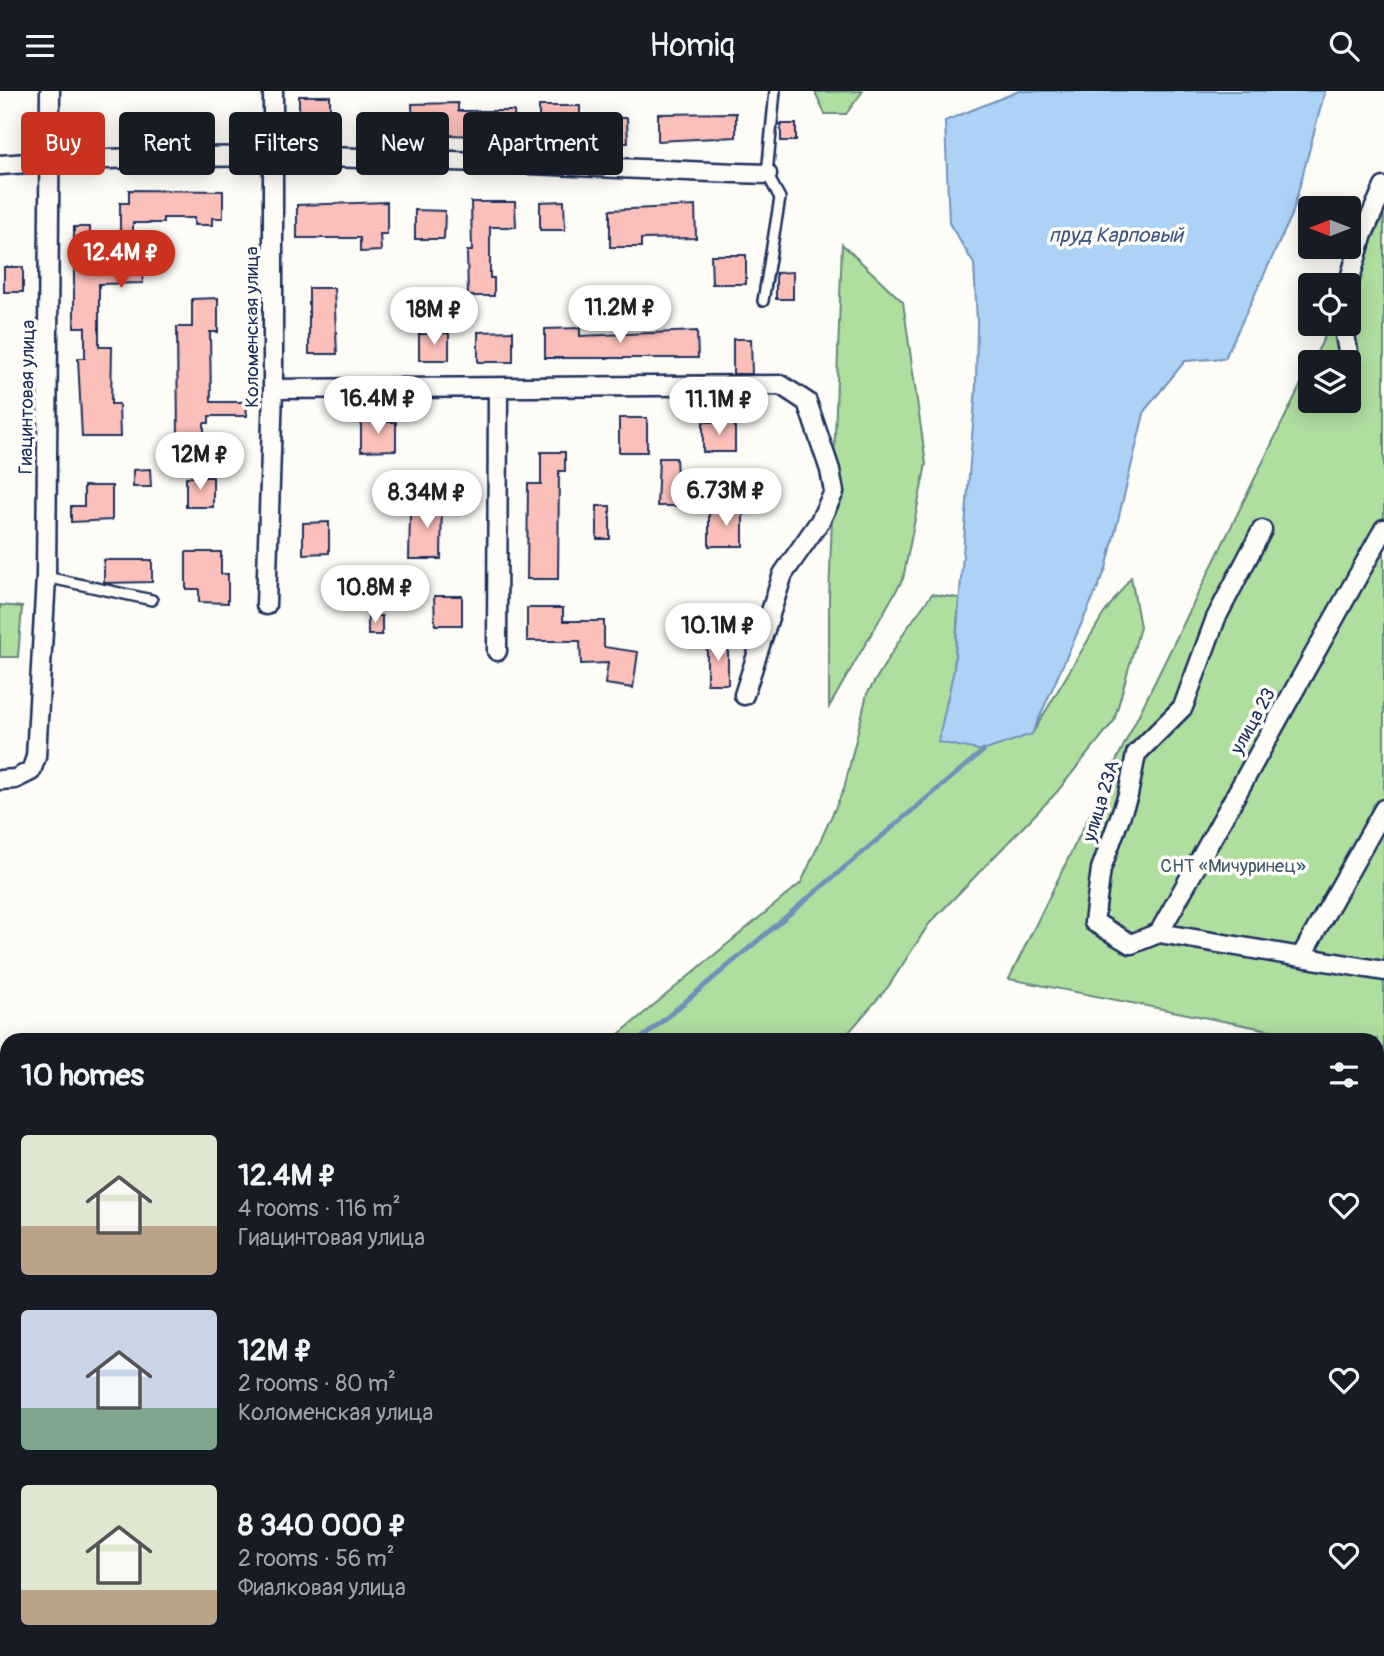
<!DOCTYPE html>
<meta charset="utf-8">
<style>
:root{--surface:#171b24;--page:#20242c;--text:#f1f3f6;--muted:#9ea1a6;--accent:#c8321e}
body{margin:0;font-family:Pangolin,sans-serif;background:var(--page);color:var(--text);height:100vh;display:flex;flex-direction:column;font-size:26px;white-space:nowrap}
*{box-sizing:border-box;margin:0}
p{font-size:23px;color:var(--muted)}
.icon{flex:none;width:38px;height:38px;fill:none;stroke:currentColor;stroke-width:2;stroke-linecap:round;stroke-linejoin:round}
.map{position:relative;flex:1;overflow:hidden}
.drawer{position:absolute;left:0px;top:942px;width:1384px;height:625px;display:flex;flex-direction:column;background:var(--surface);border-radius:21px 21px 0 0;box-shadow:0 4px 18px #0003}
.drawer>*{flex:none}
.guide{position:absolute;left:21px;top:21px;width:700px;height:63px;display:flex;gap:14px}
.needle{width:46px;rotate:270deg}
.fabs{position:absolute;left:1298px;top:105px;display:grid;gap:14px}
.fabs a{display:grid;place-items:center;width:63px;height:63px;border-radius:7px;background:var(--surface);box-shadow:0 4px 18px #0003;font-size:35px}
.price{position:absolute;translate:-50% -60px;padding:0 16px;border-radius:24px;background:#fff;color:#222;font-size:23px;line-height:46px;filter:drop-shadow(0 2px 4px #0008)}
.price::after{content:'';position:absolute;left:50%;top:42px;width:21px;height:16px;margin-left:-10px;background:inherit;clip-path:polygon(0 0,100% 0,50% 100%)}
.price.current{background:var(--accent);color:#fff}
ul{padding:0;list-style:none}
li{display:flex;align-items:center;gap:21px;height:175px;padding:0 21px}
li span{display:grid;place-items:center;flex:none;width:196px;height:140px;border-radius:7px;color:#555}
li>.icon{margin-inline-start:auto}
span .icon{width:84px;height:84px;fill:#fffc;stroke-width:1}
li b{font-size:30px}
h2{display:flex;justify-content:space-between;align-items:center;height:84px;padding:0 21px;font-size:30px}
.pill{padding:0 24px;border-radius:7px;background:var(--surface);box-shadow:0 4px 18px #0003;font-size:24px;line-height:63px}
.pill.current{background:var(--accent);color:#fff}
header{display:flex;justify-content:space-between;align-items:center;height:91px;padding:0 21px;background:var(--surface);font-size:32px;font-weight:600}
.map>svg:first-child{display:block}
.green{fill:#afdf9f;stroke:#65877e;stroke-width:2}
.water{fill:#acd2f6;stroke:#7291b9;stroke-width:2}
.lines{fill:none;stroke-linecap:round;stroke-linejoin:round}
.stream{stroke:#7291b9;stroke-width:5}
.building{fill:#fcc0ba;stroke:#1b2f5e;stroke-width:2}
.service-casing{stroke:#1b2f5e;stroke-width:14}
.minor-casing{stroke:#1b2f5e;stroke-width:23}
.path{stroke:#1b2f5e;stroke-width:2.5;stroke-dasharray:7 5;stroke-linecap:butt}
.service{stroke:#fdfcf7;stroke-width:9}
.minor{stroke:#fdfcf7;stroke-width:18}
.labels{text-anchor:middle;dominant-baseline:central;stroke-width:7;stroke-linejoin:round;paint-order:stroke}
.street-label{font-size:19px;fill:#1b2f5e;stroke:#fdfcf7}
.park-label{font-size:19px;fill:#405b6e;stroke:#fdfcf7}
.water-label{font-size:21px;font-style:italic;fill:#3f5884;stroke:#fdfcf7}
</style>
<header><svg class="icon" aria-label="menu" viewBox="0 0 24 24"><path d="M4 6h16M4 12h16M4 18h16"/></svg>Homiq<svg class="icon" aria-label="search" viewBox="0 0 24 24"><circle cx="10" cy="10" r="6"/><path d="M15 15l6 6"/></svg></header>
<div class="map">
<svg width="1384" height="1565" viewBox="0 0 1384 1565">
<rect width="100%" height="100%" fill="#fdfcf7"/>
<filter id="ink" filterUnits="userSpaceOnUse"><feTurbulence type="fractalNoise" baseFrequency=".0143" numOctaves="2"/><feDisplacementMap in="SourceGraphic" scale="14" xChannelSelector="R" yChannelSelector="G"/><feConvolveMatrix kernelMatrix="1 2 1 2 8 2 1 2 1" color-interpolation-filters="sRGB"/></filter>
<g filter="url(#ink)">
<!-- green -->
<path class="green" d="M863 0 846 23H825L815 1Z
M1384 124V962L1377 961V948H1315L1009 888 1311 273V310H1349V271H1312L1331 233H1349V195Z
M842 153 903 211 926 373 903 488 829 616V508Z
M1131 486 1140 536 1114 630 1056 702 929 833 888 896 843 948H613L801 792 844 698 867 603 905 540 932 503 959 507 954 578 1032 643 1103 524Z
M0 514 22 516 18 566H0Z"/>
<!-- water -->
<path class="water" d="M1019 0H1325L1292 124 1225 267 1185 270 1145 319 1106 478 1032 643 983 660 938 651 954 578 976 295 977 230 974 173 949 132 945 30Z"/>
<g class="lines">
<!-- stream -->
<path class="stream" d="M641 948 983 660
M0 1459 7 1456"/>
</g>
<!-- building -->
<path class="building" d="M299 5H330V38H299Z
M458 12V20H514L515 46 413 43 412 13Z
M539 15H580V27H627L628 52 539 51Z
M736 22V46L658 50V23Z
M781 33H796V50H781Z
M129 99 223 100V127H212V134H194V127H163V132H133V158H143V192L99 193V256H112L111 313H119L120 346H82L78 267H85V236H74V136H90V157L120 156V112H129Z
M564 110 565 139H540V111Z
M387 111V143H380L381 160 360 161V147H297V114Z
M471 111H515L516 136H490V187H494V205H468L467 160H472Z
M695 115 696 147 641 148V156H610V119Z
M415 119 445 120 444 148H415Z
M711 164H746V193H712Z
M4 176H23V201H4Z
M793 181V208H776V182Z
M309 197H334L337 263H309Z
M218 207V241H210L211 311H246L247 325H209V332H204V348L178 349 177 236H192V208Z
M580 237V245L697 240 698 267H545V238Z
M513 240V271H478V241Z
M449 242V269H419V243Z
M733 248H751L752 283H733Z
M619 327H647V361H619Z
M361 331H396V359L361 360Z
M703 331H735V361H703Z
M541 361H565V380H559L558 488H527L528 393H541Z
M659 367H676L679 415H657Z
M150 378 151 396H133V379Z
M186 386H213V416H186Z
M84 395H112V429L71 431V415H84Z
M442 404 441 468H409L410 423H422V405Z
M597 415H610V448H597Z
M709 419H743V455H709Z
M329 431V462L303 463V432Z
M186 461H221V483H228V512L199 511V498H186Z
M104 469H152V491L104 492Z
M434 505H462V534H435Z
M527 517H563V530H604V556L638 561 633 597 605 593 608 572 581 573 580 550H527Z
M368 525H382V544H368Z
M707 552H728V593H707Z"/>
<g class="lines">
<!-- service casing -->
<g class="service-casing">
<path id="service" d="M763 210 780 107 767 83 775 0
M46 486 152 509"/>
</g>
<!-- minor casing -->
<g class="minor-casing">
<path id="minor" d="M0 74C255 54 512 74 767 83
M1348 194 1363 143 1384 96
M1343 233 1349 266
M273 298 781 294 807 311 830 379 834 401 820 430 783 483 744 604
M1262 439 1216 527 1183 616 1136 663 1128 704 1101 778 1094 831 1131 853 1159 842 1384 880
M266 514 273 298V0
M497 560 498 298
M0 689 15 688 31 680 36 666 46 486 50 0
M1159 842 1384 438
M1302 864 1384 718
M509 1559 511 1565"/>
</g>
<!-- path -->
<path class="path" d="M0 1107 7 1108
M1377 1206 1384 1208
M0 1265 7 1282"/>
<!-- service -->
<use href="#service" class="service"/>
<!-- minor -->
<use href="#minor" class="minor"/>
</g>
</g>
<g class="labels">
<!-- street labels -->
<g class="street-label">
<text transform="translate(252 236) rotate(-90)">Коломенская улица</text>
<text transform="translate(27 306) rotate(-89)">Гиацинтовая улица</text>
<text transform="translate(1253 630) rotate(-61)">улица 23</text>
<text transform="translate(1101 710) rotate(-73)">улица 23А</text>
</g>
<!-- park labels -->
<g class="park-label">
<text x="1233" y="775">СНТ «Мичуринец»</text>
</g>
<!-- water labels -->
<g class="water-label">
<text x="1116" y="144">пруд Карповый</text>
</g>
</g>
</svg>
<div class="fabs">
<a><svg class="needle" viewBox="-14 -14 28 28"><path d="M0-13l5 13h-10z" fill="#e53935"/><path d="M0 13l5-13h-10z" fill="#9ea1a6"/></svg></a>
<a><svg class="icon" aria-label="locate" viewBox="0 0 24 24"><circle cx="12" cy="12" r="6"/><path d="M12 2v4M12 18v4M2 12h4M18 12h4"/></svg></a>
<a><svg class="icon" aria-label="layers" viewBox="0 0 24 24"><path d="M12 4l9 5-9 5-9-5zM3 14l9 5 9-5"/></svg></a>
</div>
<b class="price current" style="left:121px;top:199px">12.4M ₽</b>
<b class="price" style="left:620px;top:254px">11.2M ₽</b>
<b class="price" style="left:434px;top:256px">18M ₽</b>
<b class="price" style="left:378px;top:345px">16.4M ₽</b>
<b class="price" style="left:719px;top:346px">11.1M ₽</b>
<b class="price" style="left:200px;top:401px">12M ₽</b>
<b class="price" style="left:726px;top:437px">6.73M ₽</b>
<b class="price" style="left:427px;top:439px">8.34M ₽</b>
<b class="price" style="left:375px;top:534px">10.8M ₽</b>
<b class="price" style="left:718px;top:572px">10.1M ₽</b>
<div class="guide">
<a class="pill current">Buy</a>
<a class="pill">Rent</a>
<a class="pill">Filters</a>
<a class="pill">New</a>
<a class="pill">Apartment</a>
</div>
<section class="drawer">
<h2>10 homes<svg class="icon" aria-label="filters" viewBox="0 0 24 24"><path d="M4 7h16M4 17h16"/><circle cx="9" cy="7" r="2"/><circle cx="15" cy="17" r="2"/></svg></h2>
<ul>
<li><span style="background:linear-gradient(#dfe7d0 65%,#b9a48a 0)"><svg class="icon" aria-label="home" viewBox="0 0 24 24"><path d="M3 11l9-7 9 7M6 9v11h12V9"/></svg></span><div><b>12.4M ₽</b><p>4 rooms · 116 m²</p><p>Гиацинтовая улица</p></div><svg class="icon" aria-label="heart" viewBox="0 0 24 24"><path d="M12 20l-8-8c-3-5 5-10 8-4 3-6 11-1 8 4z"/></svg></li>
<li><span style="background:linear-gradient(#c9d6e8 70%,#7fa58c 0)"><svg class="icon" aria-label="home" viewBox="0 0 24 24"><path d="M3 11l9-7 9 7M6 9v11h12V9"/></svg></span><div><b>12M ₽</b><p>2 rooms · 80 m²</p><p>Коломенская улица</p></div><svg class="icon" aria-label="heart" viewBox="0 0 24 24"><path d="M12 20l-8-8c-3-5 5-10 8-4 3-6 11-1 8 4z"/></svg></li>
<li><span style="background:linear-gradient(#dfe7d0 75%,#b9a48a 0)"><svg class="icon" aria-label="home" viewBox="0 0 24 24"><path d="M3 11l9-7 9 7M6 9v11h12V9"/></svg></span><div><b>8 340 000 ₽</b><p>2 rooms · 56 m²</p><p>Фиалковая улица</p></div><svg class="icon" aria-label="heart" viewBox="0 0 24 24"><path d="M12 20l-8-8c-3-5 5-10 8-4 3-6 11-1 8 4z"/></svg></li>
</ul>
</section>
</div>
